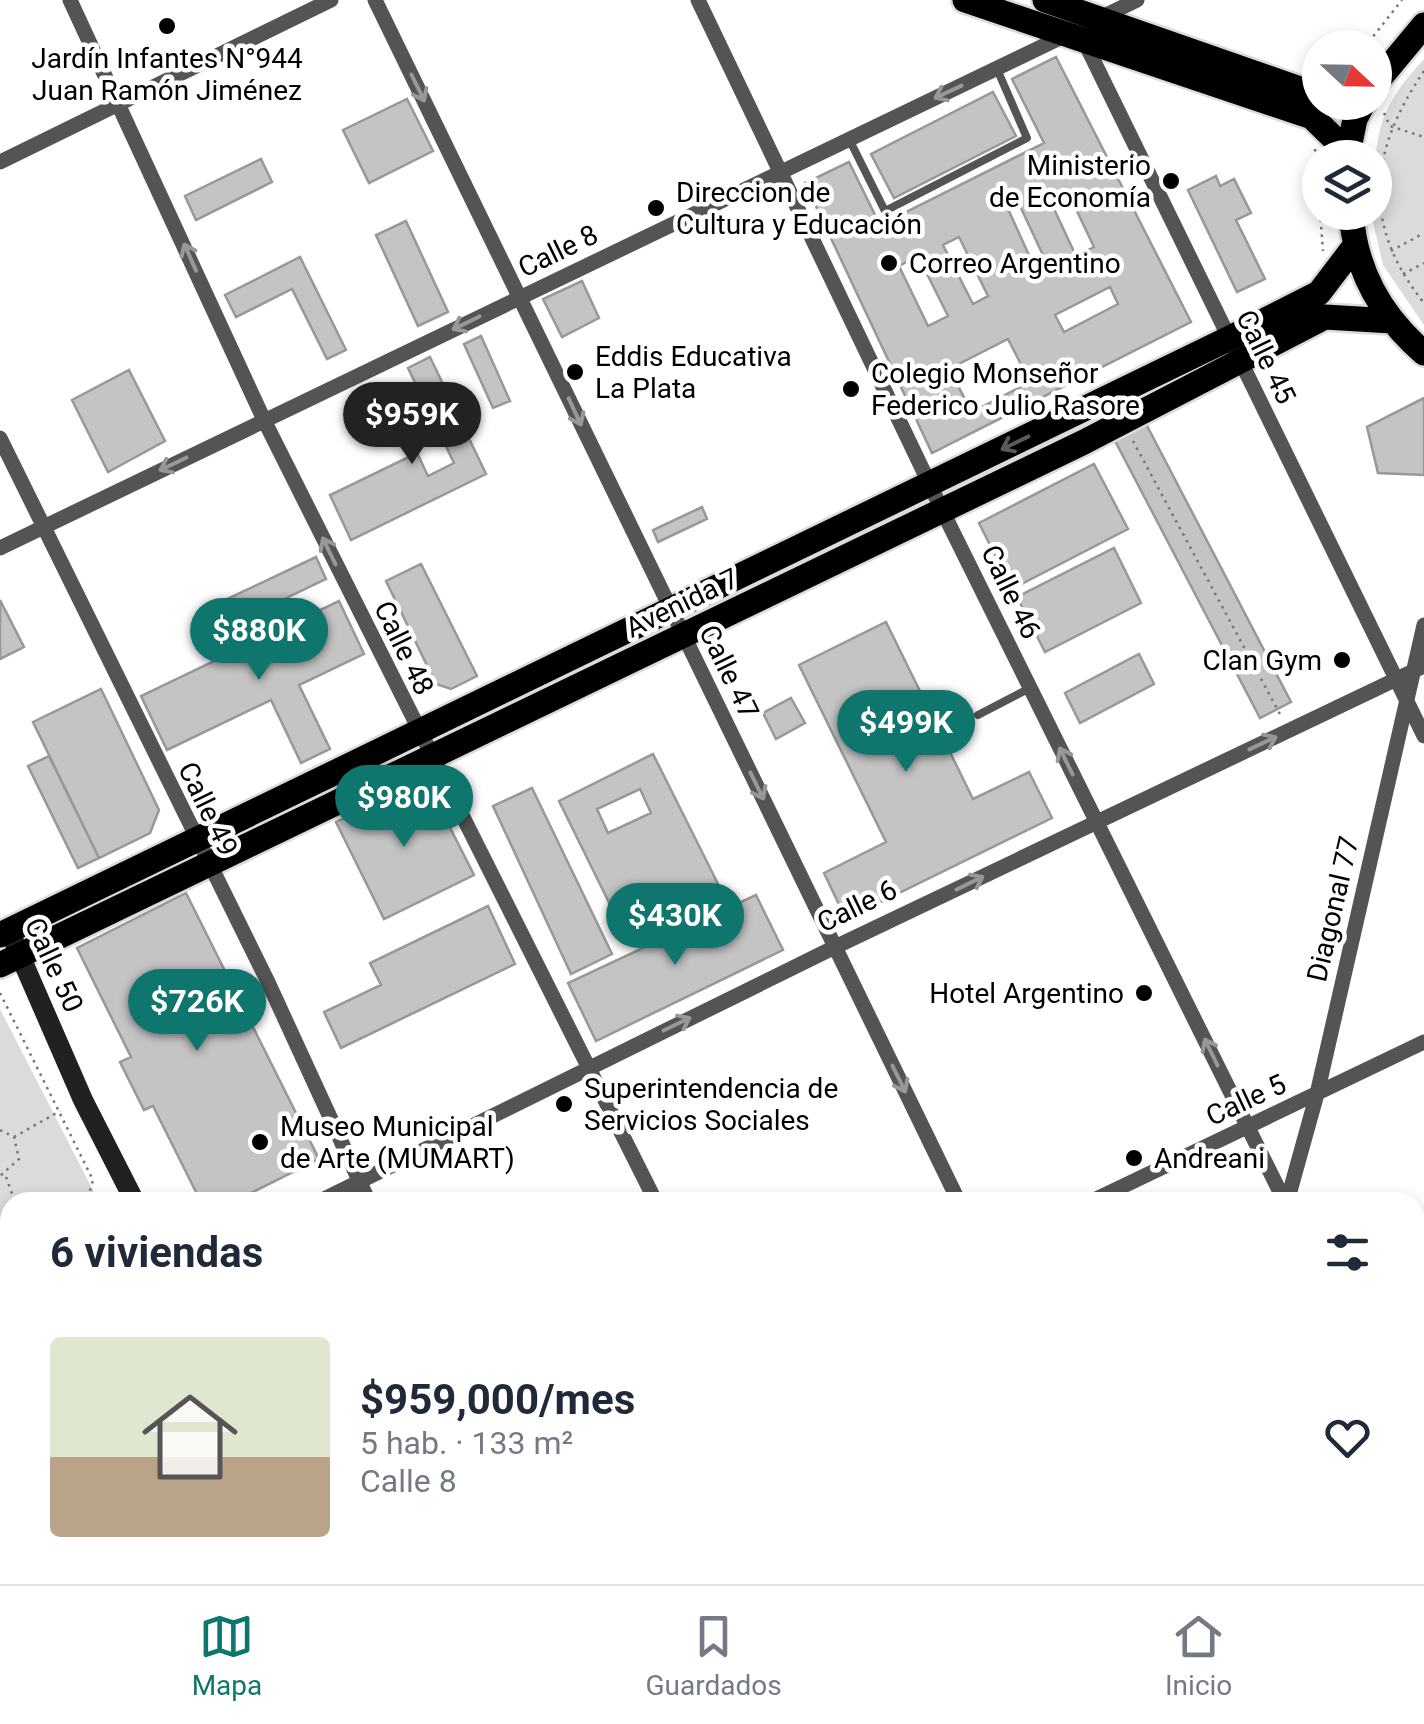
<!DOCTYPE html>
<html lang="es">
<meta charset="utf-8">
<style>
:root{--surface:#fff;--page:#f2f2f3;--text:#1f2937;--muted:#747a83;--line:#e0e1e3;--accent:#0f766e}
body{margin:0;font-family:Roboto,sans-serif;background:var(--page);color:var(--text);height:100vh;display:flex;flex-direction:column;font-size:38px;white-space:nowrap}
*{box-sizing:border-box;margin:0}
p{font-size:32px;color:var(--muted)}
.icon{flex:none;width:55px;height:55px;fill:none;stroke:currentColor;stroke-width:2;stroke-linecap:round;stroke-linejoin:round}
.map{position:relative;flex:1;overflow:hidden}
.side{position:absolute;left:0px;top:1192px;width:1425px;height:392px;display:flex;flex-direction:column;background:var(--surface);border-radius:30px 30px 0 0;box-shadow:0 5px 15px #0003}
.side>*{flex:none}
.needle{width:65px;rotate:112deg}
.fabs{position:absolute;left:1302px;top:30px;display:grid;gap:20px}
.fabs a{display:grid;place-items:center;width:90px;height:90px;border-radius:50%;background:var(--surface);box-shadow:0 5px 15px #0003;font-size:50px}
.price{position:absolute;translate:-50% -85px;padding:0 22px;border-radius:35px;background:var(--accent);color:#fff;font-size:32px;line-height:65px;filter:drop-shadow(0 2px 5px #0008)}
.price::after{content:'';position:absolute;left:50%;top:60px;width:30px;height:22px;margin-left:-15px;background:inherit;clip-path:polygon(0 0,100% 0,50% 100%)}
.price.active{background:#222;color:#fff}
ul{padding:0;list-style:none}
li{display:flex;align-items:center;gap:30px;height:250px;padding:0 50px}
li span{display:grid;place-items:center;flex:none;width:280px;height:200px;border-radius:10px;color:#555}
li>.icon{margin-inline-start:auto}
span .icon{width:120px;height:120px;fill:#fffc;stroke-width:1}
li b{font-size:42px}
h2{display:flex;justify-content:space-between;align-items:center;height:120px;padding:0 50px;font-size:42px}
.dock{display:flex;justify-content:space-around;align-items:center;height:140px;border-top:2px solid var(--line);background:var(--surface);font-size:28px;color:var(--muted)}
.dock a{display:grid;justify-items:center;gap:5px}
.dock .active{color:var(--accent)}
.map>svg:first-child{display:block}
.green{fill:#dbdbdb}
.building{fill:#c4c4c4;stroke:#989898;stroke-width:2.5;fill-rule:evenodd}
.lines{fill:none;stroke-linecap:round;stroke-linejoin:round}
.primary-casing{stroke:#dbdbdb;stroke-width:30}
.path{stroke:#767676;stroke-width:2.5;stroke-dasharray:2.5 5;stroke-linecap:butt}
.service{stroke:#545454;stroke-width:8}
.minor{stroke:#545454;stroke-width:15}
.tertiary{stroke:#545454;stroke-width:20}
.secondary{stroke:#212121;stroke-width:20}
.primary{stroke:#000;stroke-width:25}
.oneway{stroke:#989898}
.oneway2{stroke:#595959}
.poi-dot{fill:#000;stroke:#fff;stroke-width:4}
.labels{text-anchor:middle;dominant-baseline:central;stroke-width:9;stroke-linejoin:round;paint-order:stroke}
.poi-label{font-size:28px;fill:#000;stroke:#fff;text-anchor:start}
.street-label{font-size:28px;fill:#000;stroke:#fff}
</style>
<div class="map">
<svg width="1424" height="1584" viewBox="0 0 1424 1584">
<rect width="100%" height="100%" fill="#fff"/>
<!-- green -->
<path class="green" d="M1424 59V325L1383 265 1371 213 1375 212C1375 142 1372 115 1424 59Z
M0 1009 99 1202H10V1334L0 1338Z
M0 1509 10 1530V1575H32L37 1584H0Z"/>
<!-- building -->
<path class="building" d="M1056 57 1191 322 932 453 805 183 849 162 880 225 1044 143 1012 79ZM1066 188 1094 247 1076 256 1048 196ZM1020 206 1049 268 1037 273 1009 211ZM959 237 988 296 973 304 943 245ZM918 256 948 316 928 326 899 266ZM1110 287 1118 304 1064 332 1055 315ZM1008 339 1030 382 972 412 949 369Z
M993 92 1016 136 894 198 871 154Z
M407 99 433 151 369 183 343 130Z
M261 159 272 182 196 220 185 196Z
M1216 176 1220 186 1234 179 1251 213 1236 220 1265 279 1237 292 1188 190Z
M406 221 448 312 418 326 376 235Z
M300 257 346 350 327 359 292 289 236 317 225 295Z
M582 281 599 318 562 337 543 299Z
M481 336 510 401 493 408 464 344Z
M430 357 486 474 351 540 330 495 417 453 428 476 454 463 408 368Z
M129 370 165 441 108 472 72 400Z
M1424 398V475L1378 473 1367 427Z
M1144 420 1291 702 1260 718 1113 437Z
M1094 464 1128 529 1012 589 979 523Z
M702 507 707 519 658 542 653 530Z
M1114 548 1141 603 1045 652 1017 597Z
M316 557 326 579 249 616 259 639 226 655 204 610Z
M421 564 477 676 451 689 436 684 386 581Z
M0 600 24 647 0 659Z
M339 601 364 654 299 685 330 749 301 763 271 700 167 750 141 696Z
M886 622 973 799 1029 772 1052 818 846 919 824 873 886 842 799 665Z
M1139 654 1154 684 1080 723 1065 693Z
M101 689 159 810 150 833 99 858 33 722Z
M791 698 805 723 776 739 763 713Z
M653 754 722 892 627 939 559 801ZM640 789 651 813 608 833 597 809Z
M49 756 99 858 78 868 28 766Z
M532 788 612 954 571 974 493 806Z
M401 789 436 800 474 875 384 919 336 822Z
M186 893 319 1159 233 1202H201L153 1106 144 1110 120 1062 131 1057 77 948Z
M756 895 783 950 596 1041 568 983Z
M488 906 515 964 341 1048 324 1012 381 985 370 963Z"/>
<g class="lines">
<!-- primary casing -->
<g class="primary-casing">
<path id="primary" d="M965 0 1312 117 1347 151
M1045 0 1320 96
M1375 84 1424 25
M1347 158 1355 119 1364 102
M1351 212C1355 270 1380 315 1424 353
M0 935 1228 339 1319 293 1354 247
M0 965 1084 442 1325 317 1392 321"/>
</g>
<!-- path -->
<path class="path" d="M1364 48 1402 0
M1424 71C1369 152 1361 224 1424 303
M1384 113 1390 126 1424 137
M1315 149 1320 209
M1320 212 1323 251
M1391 251 1424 233
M1403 274 1424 263
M1133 441 1281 716
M0 993 93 1180 87 1202
M0 1130 14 1137 19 1159 0 1176
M14 1137 60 1111
M6 1177 15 1202
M0 1317 10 1313"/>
<!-- service -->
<path class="service" d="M849 139 885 211 1027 138 997 69
M978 715 1030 688
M0 1534 10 1529"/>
<!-- minor -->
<path class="minor" d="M70 0 264 420 656 1202
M375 0 959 1202
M698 0 942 510 1285 1202
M1096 20 1137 0
M1083 39 1424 736
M0 162 331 0
M0 438 267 980 369 1202
M0 548 1066 35
M318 1202 835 947 1424 666
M1090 1202 1424 1042
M1287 1202 1317 1094 1424 625
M1415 1436 1424 1431
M1415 1466 1424 1484
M560 1575 564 1584
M836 1575 841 1584
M301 1584 320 1575
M1116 1584 1134 1575
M1201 1584 1203 1575"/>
<!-- tertiary -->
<path class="tertiary" d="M0 1368 10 1388
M0 1447 10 1468
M62 1575 67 1584
M99 1575 104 1584"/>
<!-- secondary -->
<path class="secondary" d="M9 930 83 1100 135 1202
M0 1359 10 1354
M937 1575 964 1584
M1014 1575 1041 1584"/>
<!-- primary -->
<use href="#primary" class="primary"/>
</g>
<!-- one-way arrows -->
<defs><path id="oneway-shaft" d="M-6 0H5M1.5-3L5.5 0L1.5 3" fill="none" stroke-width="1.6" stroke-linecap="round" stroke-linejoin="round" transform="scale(2.5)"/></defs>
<g class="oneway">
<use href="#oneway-shaft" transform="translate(418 88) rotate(64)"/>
<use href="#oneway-shaft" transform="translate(948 92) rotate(155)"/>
<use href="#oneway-shaft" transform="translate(190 257) rotate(-114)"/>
<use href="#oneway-shaft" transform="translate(466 323) rotate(154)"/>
<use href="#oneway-shaft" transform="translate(575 412) rotate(65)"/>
<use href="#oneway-shaft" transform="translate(173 464) rotate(154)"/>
<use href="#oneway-shaft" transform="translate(329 551) rotate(-116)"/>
<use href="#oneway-shaft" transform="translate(1263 743) rotate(-25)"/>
<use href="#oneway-shaft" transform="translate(1066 761) rotate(-116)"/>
<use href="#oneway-shaft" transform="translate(757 786) rotate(64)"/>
<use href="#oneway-shaft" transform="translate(970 883) rotate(-26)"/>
<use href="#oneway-shaft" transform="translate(677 1024) rotate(-26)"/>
<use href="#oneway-shaft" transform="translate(1211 1052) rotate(-116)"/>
<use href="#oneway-shaft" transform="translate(899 1079) rotate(64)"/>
</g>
<use class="oneway2" href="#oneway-shaft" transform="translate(1015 443) rotate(154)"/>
<!-- markers -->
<g class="poi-dot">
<circle cx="167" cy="26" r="10"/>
<circle cx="1171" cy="181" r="10"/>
<circle cx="656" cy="208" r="10"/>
<circle cx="889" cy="263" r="10"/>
<circle cx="575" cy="372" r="10"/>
<circle cx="851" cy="389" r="10"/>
<circle cx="1342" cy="660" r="10"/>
<circle cx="1144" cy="993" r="10"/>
<circle cx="564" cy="1104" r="10"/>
<circle cx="260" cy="1142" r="10"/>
<circle cx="1134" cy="1158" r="10"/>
</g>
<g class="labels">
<!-- poi labels -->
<g class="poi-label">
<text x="167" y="58" text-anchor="middle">Jardín Infantes N°944<tspan x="167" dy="32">Juan Ramón Jiménez</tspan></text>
<text x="1151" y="165" text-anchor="end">Ministerio<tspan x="1151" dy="32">de Economía</tspan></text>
<text x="676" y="192">Direccion de<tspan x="676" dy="32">Cultura y Educación</tspan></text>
<text x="909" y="263">Correo Argentino</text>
<text x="595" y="356">Eddis Educativa<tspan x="595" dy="32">La Plata</tspan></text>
<text x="871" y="373">Colegio Monseñor<tspan x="871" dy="32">Federico Julio Rasore</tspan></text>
<text x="1322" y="660" text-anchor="end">Clan Gym</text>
<text x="1124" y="993" text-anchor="end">Hotel Argentino</text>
<text x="584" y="1088">Superintendencia de<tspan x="584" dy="32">Servicios Sociales</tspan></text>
<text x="280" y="1126">Museo Municipal<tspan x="280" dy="32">de Arte (MUMART)</tspan></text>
<text x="1154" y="1158">Andreani</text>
</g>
<!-- street labels -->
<g class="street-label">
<text transform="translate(558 251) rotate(-26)">Calle 8</text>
<text transform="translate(1266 357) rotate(64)">Calle 45</text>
<text transform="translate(1011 592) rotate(64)">Calle 46</text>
<text transform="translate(682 603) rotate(-26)">Avenida 7</text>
<text transform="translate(404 648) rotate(64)">Calle 48</text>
<text transform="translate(729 672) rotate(64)">Calle 47</text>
<text transform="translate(208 809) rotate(64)">Calle 49</text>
<text transform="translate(857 906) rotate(-26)">Calle 6</text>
<text transform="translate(1333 909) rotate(-77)">Diagonal 77</text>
<text transform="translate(54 965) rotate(65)">Calle 50</text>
<text transform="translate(1246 1100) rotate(-25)">Calle 5</text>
</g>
</g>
</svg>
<div class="fabs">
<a><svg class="needle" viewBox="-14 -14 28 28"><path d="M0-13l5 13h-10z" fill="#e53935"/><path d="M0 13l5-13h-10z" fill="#747a83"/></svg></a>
<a><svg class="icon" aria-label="layers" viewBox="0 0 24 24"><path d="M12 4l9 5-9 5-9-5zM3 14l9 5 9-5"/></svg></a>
</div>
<b class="price active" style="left:412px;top:467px">$959K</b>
<b class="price" style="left:259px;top:683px">$880K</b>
<b class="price" style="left:906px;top:775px">$499K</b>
<b class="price" style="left:404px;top:850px">$980K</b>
<b class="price" style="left:675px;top:968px">$430K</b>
<b class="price" style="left:197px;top:1054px">$726K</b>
<section class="side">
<h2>6 viviendas<svg class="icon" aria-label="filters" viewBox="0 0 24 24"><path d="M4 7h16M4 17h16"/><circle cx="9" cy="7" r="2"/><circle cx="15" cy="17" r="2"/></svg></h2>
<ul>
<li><span style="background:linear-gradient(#dfe7d0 60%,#b9a48a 0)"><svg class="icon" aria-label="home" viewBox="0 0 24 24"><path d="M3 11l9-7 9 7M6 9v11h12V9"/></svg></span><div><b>$959,000/mes</b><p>5 hab. · 133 m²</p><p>Calle 8</p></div><svg class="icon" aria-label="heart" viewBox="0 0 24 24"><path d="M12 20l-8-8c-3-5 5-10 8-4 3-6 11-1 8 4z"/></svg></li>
</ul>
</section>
</div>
<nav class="dock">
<a class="active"><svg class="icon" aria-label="map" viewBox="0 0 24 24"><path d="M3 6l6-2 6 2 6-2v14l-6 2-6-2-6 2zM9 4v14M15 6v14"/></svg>Mapa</a>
<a><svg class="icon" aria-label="saved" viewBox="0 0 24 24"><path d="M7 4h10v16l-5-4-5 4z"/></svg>Guardados</a>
<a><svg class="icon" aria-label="home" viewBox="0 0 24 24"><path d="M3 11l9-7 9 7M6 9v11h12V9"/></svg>Inicio</a>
</nav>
